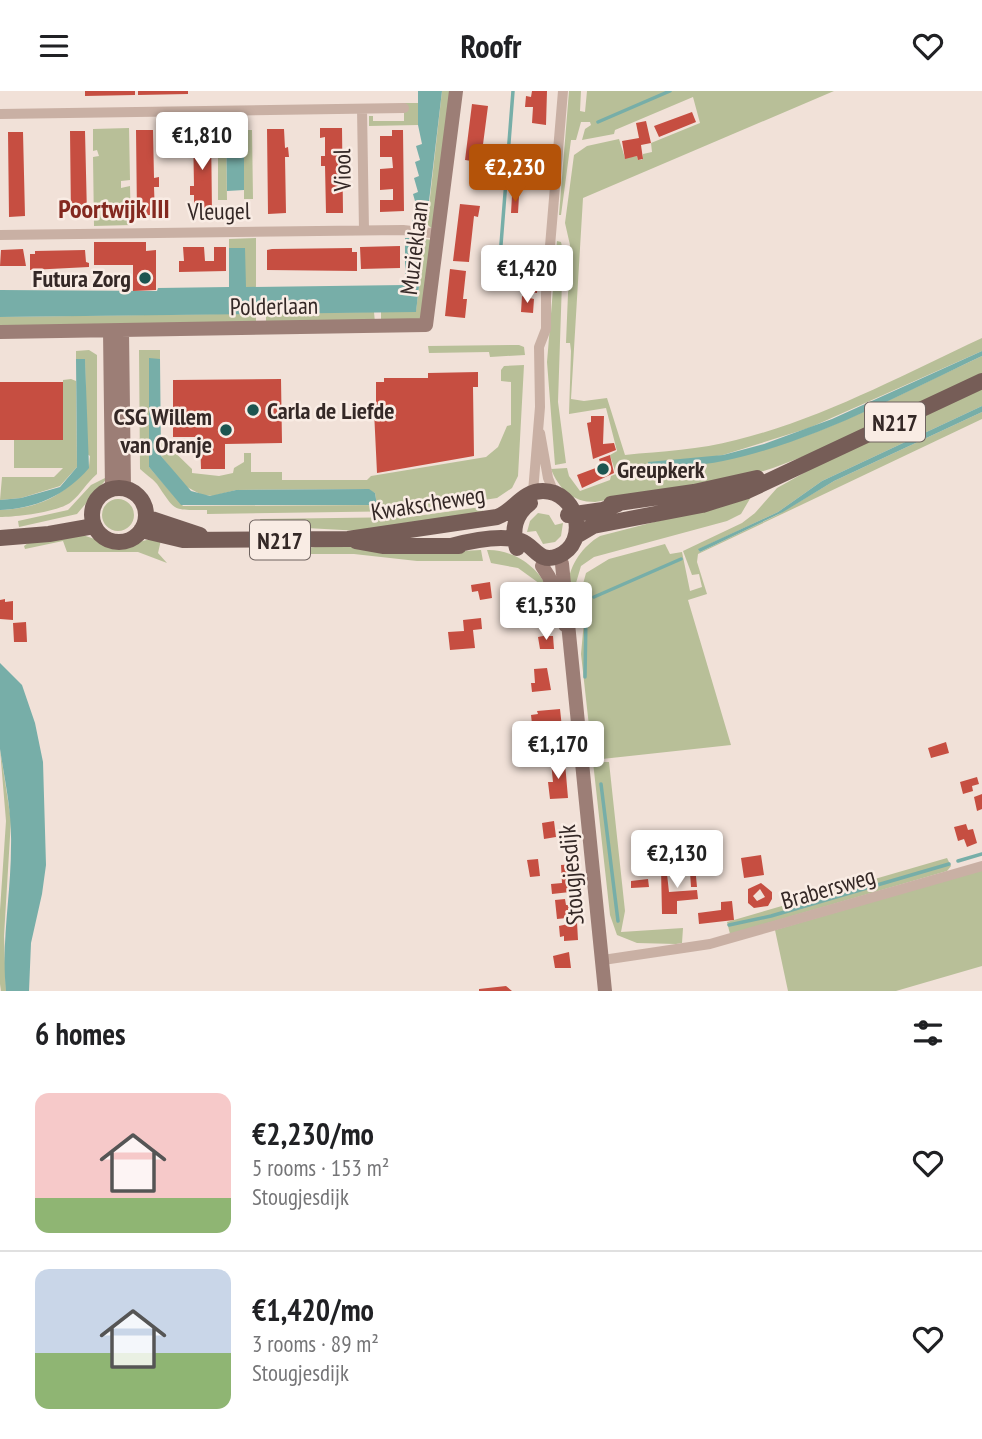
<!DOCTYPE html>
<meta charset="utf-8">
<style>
:root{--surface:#fff;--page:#f6f6f6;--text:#202124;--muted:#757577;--line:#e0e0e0;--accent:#b45309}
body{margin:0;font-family:"PT Sans Narrow",sans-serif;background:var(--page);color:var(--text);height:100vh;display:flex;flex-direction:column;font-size:26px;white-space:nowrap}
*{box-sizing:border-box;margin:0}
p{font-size:23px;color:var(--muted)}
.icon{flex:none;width:38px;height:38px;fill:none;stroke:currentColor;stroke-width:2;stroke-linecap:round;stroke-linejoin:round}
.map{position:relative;height:900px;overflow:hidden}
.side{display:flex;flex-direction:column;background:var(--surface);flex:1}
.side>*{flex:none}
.price{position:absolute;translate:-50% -60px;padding:0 16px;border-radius:7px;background:#fff;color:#222;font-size:23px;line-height:46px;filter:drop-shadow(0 2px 4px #0008)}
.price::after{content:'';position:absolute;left:50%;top:42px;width:21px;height:16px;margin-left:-10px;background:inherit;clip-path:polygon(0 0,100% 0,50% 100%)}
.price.active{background:var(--accent);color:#fff}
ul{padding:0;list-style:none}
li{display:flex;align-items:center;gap:21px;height:175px;padding:0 35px}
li+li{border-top:2px solid var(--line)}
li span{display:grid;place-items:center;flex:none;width:196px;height:140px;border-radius:14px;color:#555}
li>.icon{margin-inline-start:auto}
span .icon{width:84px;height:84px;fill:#fffc;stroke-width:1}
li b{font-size:30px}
h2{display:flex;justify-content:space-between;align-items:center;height:84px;padding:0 35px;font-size:30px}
header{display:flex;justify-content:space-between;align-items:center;height:91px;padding:0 35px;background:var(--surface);font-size:32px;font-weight:800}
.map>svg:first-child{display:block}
.green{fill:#b8bf98}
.water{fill:#77aea8}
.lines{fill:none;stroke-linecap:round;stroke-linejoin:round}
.stream{stroke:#77aea8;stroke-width:3.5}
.building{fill:#c64e41;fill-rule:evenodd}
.street{stroke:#c9b0a4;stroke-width:10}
.secondary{stroke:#9c7e76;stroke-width:14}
.primary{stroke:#765d57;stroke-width:16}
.poi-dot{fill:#1c5550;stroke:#f9ece4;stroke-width:2.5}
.labels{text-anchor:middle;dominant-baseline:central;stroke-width:5;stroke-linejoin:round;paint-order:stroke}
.shield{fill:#f9ece4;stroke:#6f635f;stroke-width:2}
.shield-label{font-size:23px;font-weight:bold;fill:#342826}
.street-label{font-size:24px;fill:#342826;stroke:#f9ece4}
.poi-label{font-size:24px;font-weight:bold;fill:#342826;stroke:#f9ece4;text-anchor:end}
.neighbourhood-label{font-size:26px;font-weight:bold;fill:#83281f;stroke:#f9ece4}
</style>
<header><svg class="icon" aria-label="menu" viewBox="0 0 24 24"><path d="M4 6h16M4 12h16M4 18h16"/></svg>Roofr<svg class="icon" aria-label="heart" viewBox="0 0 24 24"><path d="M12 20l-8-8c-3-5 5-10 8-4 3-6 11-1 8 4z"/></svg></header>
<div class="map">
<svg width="982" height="900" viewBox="0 0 982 900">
<rect width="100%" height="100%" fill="#f1e1d8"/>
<!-- green -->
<path class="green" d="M442 0H452L434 136 431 137 427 133Z
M569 0H581L580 20 585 21 587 0H834L583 107 571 308 584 310 607 307 625 364C662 360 700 359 736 349 822 328 902 284 982 247V260L809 337 723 364 649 376C766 378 878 313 982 265V283L810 363 773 377 751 384 595 411C572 411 559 398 551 378L567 377 569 385 580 400 610 389 611 385 616 383 610 364 617 360 606 317 569 323 571 260 570 252H566L570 154 565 132 574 64 587 55 619 48 625 67 637 65 638 69H642L643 63 652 61 651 52 700 32 693 6 615 39 614 43 582 49 585 38 591 34 590 31H581L576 49H571L561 124H559Z
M404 12H418V34L369 35V25H373V30H404Z
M129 37 130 89 121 90V97L130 95 131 134 94 135 93 66 99 65 97 59 93 60V38Z
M218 39H226L227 109H218Z
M244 39H252L253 108H244Z
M256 147V196H246L229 157V148Z
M425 148 433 149 424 222 418 230 381 231V221L416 220Z
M557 150 561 151 563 160 558 311 566 372 555 374 547 271Z
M374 221 375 232 266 233V224H256V233L0 236V226Z
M519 254 524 256 525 264 490 266 489 261 429 262 428 255Z
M89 259 97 264V383C87 391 81 403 71 411 59 421 16 426 0 426V419C41 417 63 405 89 375L90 365 87 363 85 268H76V260Z
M139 259H160V268H149V376L183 415 377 414 375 402 366 398 236 399 213 405 202 404 185 395 161 365V348L192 378V382L219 385 233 382 234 377 244 371V362H251V381H282V389H367L371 385 486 366 498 356 507 335 511 334V291L501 290V279L504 275 524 274 518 385 512 397 497 407 411 420 207 423V419C172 419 176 421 157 393 152 387 145 383 140 378Z
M71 288 76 290 77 376 60 395 21 407 0 409 2 386H54L63 377H14V349H63V289Z
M982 298V315L822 390 778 421 699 458 700 461 777 424 834 390 982 321V328L698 463 697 471 707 503 688 509 731 654 602 668V671H609L625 820 621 841 683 837 682 852 676 853 637 852 617 844 610 824 581 563 584 530 583 493 586 482 609 468 665 453 670 463 682 461 690 500 702 496 699 483 692 484 683 460 742 432 755 422 777 397 820 373Z
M109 385 77 423 19 436 18 430 68 419 91 394Z
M751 406 741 423 727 430 594 466 581 475 576 492 568 493C570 473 583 455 600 445Z
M102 424a16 16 0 1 1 32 0a16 16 0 1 1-32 0Z
M481 416 485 423 361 440 306 437 305 433 273 434 272 431H261L260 428 410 426Z
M538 422 549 424 555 434 563 432 561 445 555 451 543 453 536 440 527 441 530 430Z
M77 442 118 456 155 447 161 449 158 462 167 472 138 461H67L63 450 25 458 24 455 28 452Z
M329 454 444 461 481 459 483 470H417L354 463H306L308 457Z
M487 459C511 458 539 475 547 498L518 477 491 472Z
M0 658 11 729 4 845 6 900H1L0 893V819L6 730Z
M947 767 951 775 947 780 730 843 727 831Z
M982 779V875L896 900H788L775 839Z"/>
<!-- water -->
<path class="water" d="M418 0H442L416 221 0 226V199L157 200 158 197 229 196V157H245L246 196 405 194V147H410L413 123 418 121 413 103 418 101 414 87 419 85 415 71 420 69 416 55 422 53 418 34Z
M226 39H244V99L227 100Z
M982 260V265C899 304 814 351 723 370 699 375 673 375 649 376L648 371 723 364 764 353 832 328Z
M149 267 160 268 161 365 191 400 210 405 236 399 369 398 375 402 377 414H181L149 376Z
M76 268H85L89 377C66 404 35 418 0 419V409L21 407 60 396 77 376Z
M982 315V321L834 390 783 421 700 461 698 458 778 421 822 390Z
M0 572 22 594 35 632 43 671 46 774 42 803 31 852 29 900H6C1 851 11 804 11 755 12 721 5 691 0 658 0 631 0 600 0 572Z"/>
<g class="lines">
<!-- stream -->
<path class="stream" d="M598 31 670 0
M498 192 513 0
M594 506 681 468
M585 586 586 524
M601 693 618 830
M958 770 982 763
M729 834 771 825 949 773"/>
</g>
<!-- building -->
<path class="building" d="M85 0H135V4L85 5Z
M138 0H188V3L138 4Z
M532 0H547L546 34 532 32 533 16H525L526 5 531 6Z
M472 13 488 15 482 61H486L485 72 465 69Z
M692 21 696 31 659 46 654 35Z
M646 30 651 52 641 54 643 68 638 69 637 65 625 68 622 50 639 47 636 32Z
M320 37H342L343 122H326L325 75H321V65H325V46L320 47Z
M211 38 212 123 194 124V104H190V95H194L193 39Z
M267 38H284L285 57 288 56 289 66H285L286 122 268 123Z
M136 39H153L154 87 159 86V96H154L155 124H137Z
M392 39H403L404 120 380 121V109H393V98L380 99V78L393 77 392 66H380V45H392Z
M70 40H85L87 124 71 125Z
M8 41H23L25 125 9 126Z
M526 60 537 61V66H546L544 91 530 89 531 83 523 82Z
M512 104 519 105 518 122H511Z
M460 113 480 115 478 126 474 125 469 171 453 170Z
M94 151H146V160L156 159V199L133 200V174H94Z
M400 155V177L361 178 360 156Z
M183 156H204L205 170H214V156H226V180L179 181V170H184Z
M352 157V161H357V180L267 179V159L272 158Z
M23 158 26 175H0L1 159Z
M85 159 86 171 89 172V176L30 179V163H35V160Z
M527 163 539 165 537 202 525 201 526 189H523Z
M450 178 466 180 463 208H467L465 227 445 225Z
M522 205 534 208 533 222 521 221Z
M478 281V296H473L474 365 377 382 374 320H376V291H384V287H428V282Z
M281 288 282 352 225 353V378H201L200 346H173V289Z
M0 291H63V349H0Z
M591 325H604L603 353 614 352 616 359 593 368 587 332 591 331Z
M610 364 614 382 582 397 577 384 601 375 599 368Z
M490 491 492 507 480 509 478 500 472 501 471 494Z
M5 508V511L13 510V529L0 528V509Z
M481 527 482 538 473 539 475 557 450 559 448 541 464 540 463 529Z
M26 531 27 551H14L13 532Z
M543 545H553L554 558H540L538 546Z
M547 577 551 599 532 601 531 592H535L534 578Z
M560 618 563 646 553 648 551 636 539 638V632L532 633 531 624 538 623 537 620Z
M946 651 949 662 931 667 928 657Z
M562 670 565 672 568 707 550 708 548 691H553L551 671Z
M977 686 979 693 972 695 973 700 963 703 960 691Z
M982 703V718L977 720 974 706Z
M554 730 556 746 544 748 542 732Z
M966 733 968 739 973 738 977 752 967 756 964 748 958 750 954 736Z
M761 764 764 784 744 787 741 767Z
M538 768 540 785 530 786 527 769Z
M576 773 579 800 552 803 551 793 562 792 561 774Z
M695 775 697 796H691L690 781 667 783 669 801 697 799 698 808 677 810V823H662L661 778Z
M648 788 649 796 631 797V790Z
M761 792 772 801V808L768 815 754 817 748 812V798ZM760 798 765 806 757 810 753 805Z
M565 808 566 814H575L576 826 557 828 555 809Z
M732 810 734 829 699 833 698 822 721 819V811Z
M577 831 578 849 564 850V845L560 846 559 835Z
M569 861 571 877H555L553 865Z
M506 895 512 900H479V898Z"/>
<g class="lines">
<!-- street -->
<path class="street" d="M362 18 364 139
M0 23 404 17
M0 144 403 139 439 143
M540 342 548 387 554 402
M533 401 540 316 539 256 546 238V203L563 0
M603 869 710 853 982 775"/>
<!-- secondary -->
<path class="secondary" d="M110 240 112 398
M122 240 124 397
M0 241 426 234 456 0
M562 473 605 900
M542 475 549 486 565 534"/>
<!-- primary -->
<path class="primary" d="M92 424a27 27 0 1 1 54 0a27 27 0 1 1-54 0Z
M611 413 694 401 757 387
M568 424 603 419 618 413
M146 426 200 444
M141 439 183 449 348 448 497 426C514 420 522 400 543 400 577 400 591 451 558 465 539 473 535 455 521 450 502 443 470 450 451 455
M576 445 593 435 702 414 747 400 982 290
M0 447 49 443 94 435
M356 450 384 455H459
M517 457C511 440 515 423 530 412"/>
</g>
<!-- markers -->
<g class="poi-dot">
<circle cx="145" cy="187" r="7"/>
<circle cx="253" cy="319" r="7"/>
<circle cx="226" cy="339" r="7"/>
<circle cx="603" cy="378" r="7"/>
</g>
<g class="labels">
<!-- shield labels -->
<g class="shield">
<rect x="865" y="311.5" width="60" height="39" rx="5"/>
<rect x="250" y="429.5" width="60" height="39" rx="5"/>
</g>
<g class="shield-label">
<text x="895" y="331">N217</text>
<text x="280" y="449">N217</text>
</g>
<!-- street labels -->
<g class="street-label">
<text transform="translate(342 79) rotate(-91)">Viool</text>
<text transform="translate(219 120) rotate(-1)">Vleugel</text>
<text transform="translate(414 157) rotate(-83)">Muzieklaan</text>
<text transform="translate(274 215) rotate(-1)">Polderlaan</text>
<text transform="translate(428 412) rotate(-9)">Kwakscheweg</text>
<text transform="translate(571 784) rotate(-95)">Stougjesdijk</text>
<text transform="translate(828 797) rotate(-16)">Brabersweg</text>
</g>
<!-- poi labels -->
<g class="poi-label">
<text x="131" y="187">Futura Zorg</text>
<text x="267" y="319" text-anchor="start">Carla de Liefde</text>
<text x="212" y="325">CSG Willem<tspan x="212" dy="28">van Oranje</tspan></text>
<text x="617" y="378" text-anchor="start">Greupkerk</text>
</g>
<!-- neighbourhood labels -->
<g class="neighbourhood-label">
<text x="114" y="117">Poortwijk III</text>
</g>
</g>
</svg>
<b class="price" style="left:202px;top:81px">€1,810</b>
<b class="price active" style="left:515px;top:113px">€2,230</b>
<b class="price" style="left:527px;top:214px">€1,420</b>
<b class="price" style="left:546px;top:551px">€1,530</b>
<b class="price" style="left:558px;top:690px">€1,170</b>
<b class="price" style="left:677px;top:799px">€2,130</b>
</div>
<section class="side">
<h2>6 homes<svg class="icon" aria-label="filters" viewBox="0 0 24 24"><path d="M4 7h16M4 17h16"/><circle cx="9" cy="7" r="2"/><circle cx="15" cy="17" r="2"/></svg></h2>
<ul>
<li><span style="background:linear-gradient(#f6c9c9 75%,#8fb573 0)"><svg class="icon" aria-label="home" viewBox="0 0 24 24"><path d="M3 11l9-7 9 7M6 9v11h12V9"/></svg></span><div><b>€2,230/mo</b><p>5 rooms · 153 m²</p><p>Stougjesdijk</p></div><svg class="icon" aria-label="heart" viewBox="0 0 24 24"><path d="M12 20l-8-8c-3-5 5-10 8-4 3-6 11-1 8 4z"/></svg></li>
<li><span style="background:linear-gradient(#c9d6e8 60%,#8fb573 0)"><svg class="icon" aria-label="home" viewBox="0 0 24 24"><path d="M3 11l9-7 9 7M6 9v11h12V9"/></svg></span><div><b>€1,420/mo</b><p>3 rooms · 89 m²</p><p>Stougjesdijk</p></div><svg class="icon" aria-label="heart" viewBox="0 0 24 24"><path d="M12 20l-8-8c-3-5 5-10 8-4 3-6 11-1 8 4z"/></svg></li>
</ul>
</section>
